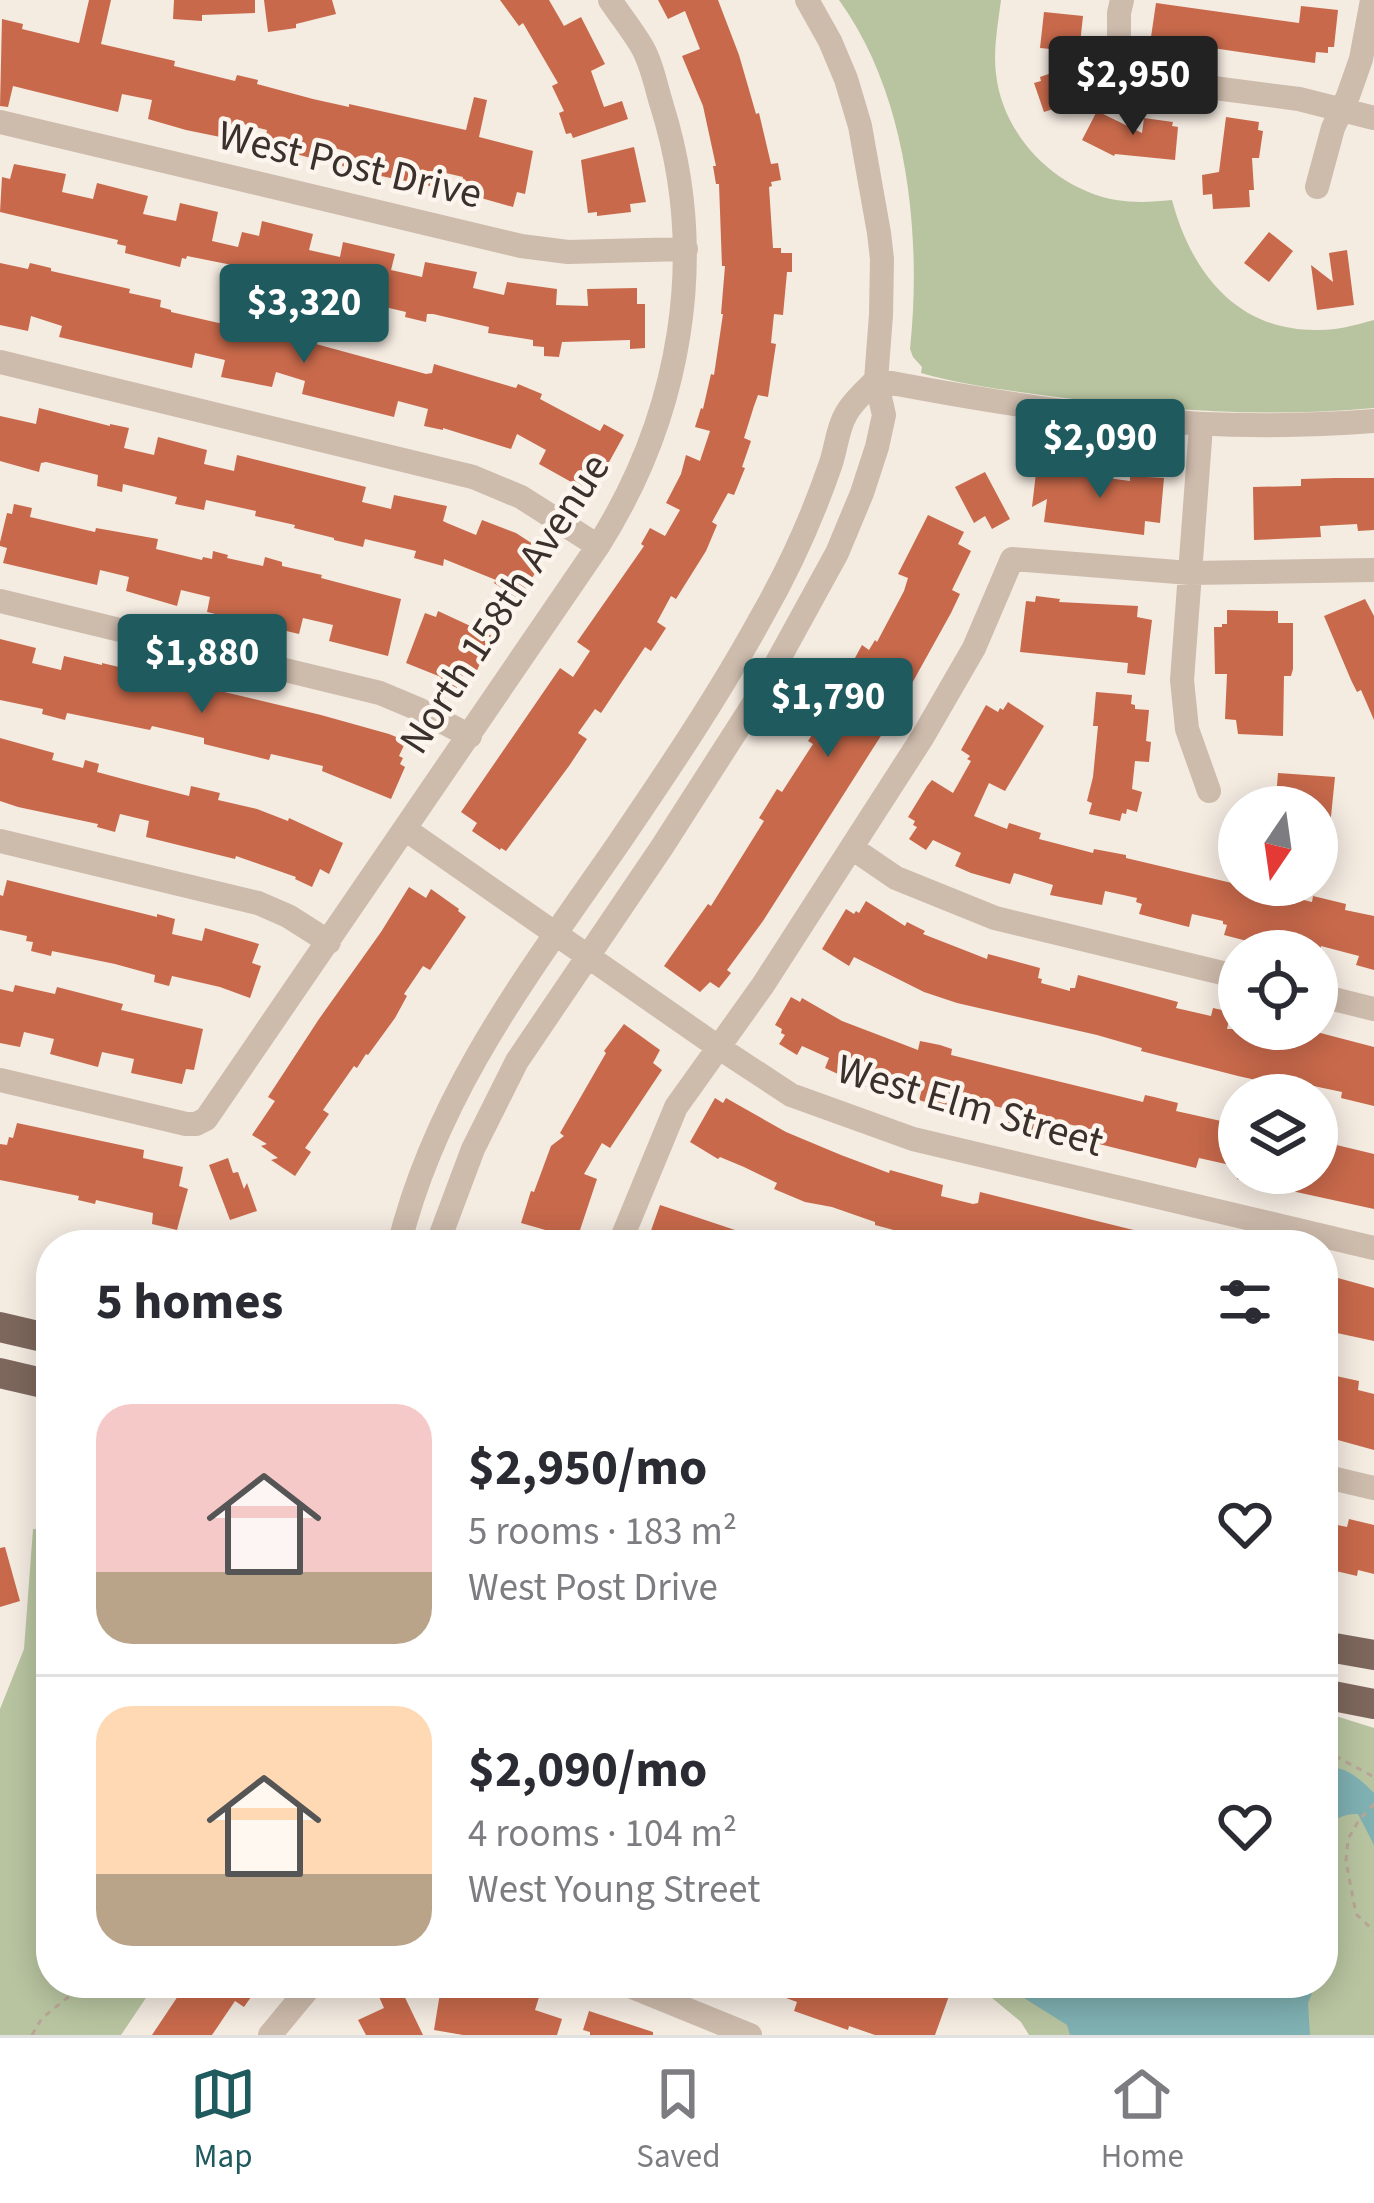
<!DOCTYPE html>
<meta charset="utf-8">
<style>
:root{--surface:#fff;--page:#f2f2f3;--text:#2b2b33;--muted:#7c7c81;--line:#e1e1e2;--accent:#1f5a5e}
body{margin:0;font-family:"Source Sans 3",sans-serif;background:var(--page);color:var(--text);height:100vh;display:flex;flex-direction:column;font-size:45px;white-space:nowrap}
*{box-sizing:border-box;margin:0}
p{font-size:39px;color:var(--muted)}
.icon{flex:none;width:66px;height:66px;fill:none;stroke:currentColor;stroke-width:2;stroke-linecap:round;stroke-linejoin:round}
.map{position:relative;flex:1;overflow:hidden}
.drawer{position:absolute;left:36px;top:1230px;width:1302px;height:768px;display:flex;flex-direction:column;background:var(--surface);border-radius:48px;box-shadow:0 6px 30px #0003}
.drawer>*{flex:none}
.needle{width:78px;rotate:193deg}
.buttons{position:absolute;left:1218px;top:786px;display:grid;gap:24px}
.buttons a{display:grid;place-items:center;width:120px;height:120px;border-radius:50%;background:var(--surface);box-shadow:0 6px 30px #0003;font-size:60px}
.price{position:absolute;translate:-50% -102px;padding:0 27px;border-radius:12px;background:var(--accent);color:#fff;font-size:39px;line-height:78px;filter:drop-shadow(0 3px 6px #0008)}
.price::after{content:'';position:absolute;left:50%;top:72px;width:36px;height:27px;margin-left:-18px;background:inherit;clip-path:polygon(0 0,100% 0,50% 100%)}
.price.active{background:#222;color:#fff}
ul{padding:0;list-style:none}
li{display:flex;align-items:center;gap:36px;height:300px;padding:0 60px}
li+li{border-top:3px solid var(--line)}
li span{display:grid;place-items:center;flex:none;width:336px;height:240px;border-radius:36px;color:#555}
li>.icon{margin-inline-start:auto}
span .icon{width:144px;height:144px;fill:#fffc;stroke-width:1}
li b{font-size:51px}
h2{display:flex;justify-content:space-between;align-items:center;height:144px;padding:0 60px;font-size:51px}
.tab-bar{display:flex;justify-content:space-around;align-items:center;height:168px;border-top:3px solid var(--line);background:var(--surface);font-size:33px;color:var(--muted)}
.tab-bar a{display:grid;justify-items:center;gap:6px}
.tab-bar .active{color:var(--accent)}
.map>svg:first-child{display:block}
.green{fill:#b8c4a0}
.water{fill:#7fb0b2}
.building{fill:#c8694b}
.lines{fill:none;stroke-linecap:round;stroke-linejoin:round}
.path{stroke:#b9a596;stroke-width:3;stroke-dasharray:6 6;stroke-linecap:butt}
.minor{stroke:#cdbbac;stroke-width:24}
.major{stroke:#7d675c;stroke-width:30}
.labels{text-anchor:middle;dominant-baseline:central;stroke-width:9;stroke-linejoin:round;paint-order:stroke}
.street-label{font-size:42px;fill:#3b302b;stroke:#fbf5ee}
</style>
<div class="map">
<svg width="1374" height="2035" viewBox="0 0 1374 2035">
<rect width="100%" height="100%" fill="#f4ebe1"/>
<!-- green -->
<path class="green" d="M839 0H1001C998 24 993 50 996 74 1003 136 1055 189 1116 200 1135 203 1153 202 1172 200 1191 272 1237 332 1319 330 1338 330 1356 325 1374 320V408C1265 418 1157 410 1049 396 1007 390 962 385 921 373L922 367 913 357 910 349C922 236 908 95 839 0Z
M33 1529 51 1530V1983H156L121 2035H0V1709L24 1649Z
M1323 1712 1374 1728V2035H1029L1021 2022 974 1983H1323Z"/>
<!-- water -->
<path class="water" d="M1326 1766C1348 1768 1359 1778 1374 1793V1845L1358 1814C1302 1812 1330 1895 1331 1927 1331 1941 1328 1952 1323 1965V1767Z
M1020 1983H1316L1308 2003 1310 2035H1070L1067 2025 1024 1998Z"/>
<!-- building -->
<path class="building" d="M89 0H111L101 44 175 61 174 66 235 81 237 75 258 80 257 84 313 99 349 107V104L466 130 474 97 487 100 479 137 533 151 525 194 517 192 513 207 460 192 463 177 433 170 430 186 381 176 342 166 346 151 317 144 314 159 264 145 267 130 239 123 235 140 186 130 148 119 152 100 122 94 118 112 13 86 8 107 0 106 2 19 23 24 22 29 79 43Z
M174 0H255V13L202 15V21L173 19Z
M264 0H332L336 14 296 24V28L268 32Z
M500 0H549L564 26 581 17 605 64 591 71 604 107 622 101 628 119 573 138 571 133 566 134 559 113 564 111 552 86 558 83 523 23 519 26Z
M658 0H718L739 55 756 114 759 113 771 164 778 163 781 180 771 182 772 186 769 187 773 248H781V253H792V272H787L783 315 774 314 771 343 776 344 768 397 758 395 754 406 744 438 751 441 742 467 745 468 734 495 728 493 712 522 717 525 706 551 676 599 671 596 657 622 666 628 651 651 645 647 601 713 595 709 578 733 587 739 569 766 506 851 501 848 500 850 472 831 477 823 461 812 560 668 573 677 590 651 577 642 644 546 641 544 650 528 665 536 680 510 666 503 681 474 686 455 700 461 710 431 695 427 701 408 703 409 711 374 714 375 723 314H721L725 266H722L719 184H716L713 166H716L703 106 682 56 700 49 685 11 668 19Z
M1156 3 1299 23 1301 6 1338 10 1334 47H1328V53L1316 52 1315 63 1158 40V38L1151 37Z
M1044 12 1083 16 1080 44 1067 42 1070 51 1040 48Z
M1075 65 1080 81 1084 79 1090 97 1044 112 1034 83 1041 81 1040 77Z
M1097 111 1142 133 1144 118 1173 122 1172 126 1178 127 1175 160 1115 154 1114 156 1082 140Z
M1226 117 1259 122 1258 130 1263 131 1259 158H1252L1254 190H1249L1250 207 1213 209 1212 194 1203 195 1202 175 1219 172Z
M634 147 646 202 630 204 631 212 597 216V212L588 213 581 160Z
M14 164 66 174 62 192 93 199 97 183 148 196 143 214 176 221 180 203 218 212 212 241 238 247 242 232 259 236 262 221 313 234 309 250 340 257 343 242 395 254 391 270 422 277 425 262 477 272 473 288 504 295 507 282 557 289 556 305 588 306 587 289 637 288V304H645V348L630 349V340L562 342 559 357 544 356V347L533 346V340L488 333 489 327 433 314H427L426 322 405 317 406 312 364 302V300L310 287 309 294 281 288 283 277 227 264 187 256 186 259 182 258 180 267 125 253 126 246 117 244 118 240 0 212 2 177 10 179Z
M1269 232 1293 251 1269 282 1244 263Z
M1347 250 1354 305 1317 310 1311 265 1333 282 1329 253Z
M0 263 28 269 30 263 51 268V271L130 289 129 293 161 300 160 307 171 310V312L223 324 226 323 229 314 270 324 271 319 295 324 294 338 426 374 432 373 434 364 516 388 518 384 542 394 540 399 600 431 604 424 624 435 603 473 598 471 594 477 590 474 582 488 539 464 546 450 517 434 511 449 443 428V430L424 426 428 409 398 401 394 417 302 394 305 381 276 372 272 387 221 377 225 360 195 353 192 368 59 337 62 326 31 316 28 331 0 325Z
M39 408 110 426V424L129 428 124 448 154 455 158 437 207 450 204 464 234 471 237 455 366 487 362 502 391 509 394 495 447 506 443 521 447 523 476 535 482 520 516 533 539 548 529 565 537 570 519 599 494 583 496 580 444 559 443 566 414 558 416 551 365 539 363 547 334 540V538L294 528 295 525 255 516 256 511 206 500 204 510 175 504 177 497 123 484 122 492 97 486 98 475 46 462 41 463 39 472 0 461V416L36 424Z
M1047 470 1130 481V476L1164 478 1160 523 1145 521 1144 535 1044 522 1047 499 1032 507 1036 473 1046 474Z
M985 472 1010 519 992 529 985 516 974 523 955 487Z
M1335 478H1374V530L1358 531 1357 524 1320 526 1321 537 1254 540 1253 487 1301 486V479Z
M14 504 32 508 30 517 95 532 96 528 158 539 156 549 202 560 203 557 212 559 213 551 228 555 227 558 263 566 265 557 282 562V566L322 575 321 578 401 599 388 656 329 641 333 625 303 618 299 634 207 612 210 597 181 590 177 606 126 591 129 577 100 570 97 585 3 563 7 548 0 546V542L7 513 12 514Z
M928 515 964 532 958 544 971 551 952 590 960 594 951 613 911 685 903 681 882 714 891 720 763 921 727 970 731 973 719 988 710 982 700 992 664 966 708 904 711 906 764 821 759 818 777 789 782 792 813 744 808 741 840 693 837 691 862 645 869 650 875 640 877 642 904 591 908 578 898 574Z
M1036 596 1060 599 1059 602 1138 606 1137 617 1152 620 1145 675 1127 673 1128 663 1020 652 1026 601 1035 602Z
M1365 599 1374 616V720L1361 690 1357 692 1351 680 1324 616Z
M1227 610 1278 611V623H1293V669L1291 676H1284L1283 736 1238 734 1236 720 1225 719 1227 674H1215L1214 627H1222V624H1227Z
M438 611 492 636 475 675 466 671 457 688 440 680 441 677 406 663 425 613 436 617Z
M0 639 36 648 32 663 61 670 64 656 102 665V663L321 715 389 734 406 741 399 756 403 758 400 764 405 767 391 799 322 771 323 766 271 754 269 760 204 744V738L152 726 150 730 67 713 65 720 42 714 43 709 0 700Z
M1096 692 1132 695 1131 704 1135 705V709L1149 710 1146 741 1151 742 1149 762 1135 761 1132 789 1142 792 1137 812 1127 809 1126 814 1122 813 1120 821 1089 814 1092 803 1087 801 1093 777 1098 726H1093Z
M1008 702 1044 726 1005 791 989 783 974 816 1007 829 1009 823 1041 833 1039 839 1093 853 1094 849 1126 855V858L1312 902 1313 896 1346 904 1345 910 1374 916V970L1356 965 1359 956 1321 946 1320 951H1286L1224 935 1227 925 1223 924V921L1192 914 1189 927 1139 914 1142 904 1136 902 1137 898 1105 891 1102 905 1050 895 1053 885 1014 873 1010 884 971 873 955 866 961 853 933 840 926 850 909 839 917 827 913 825 915 821 908 817 927 786 932 780 953 793 971 761 967 759 970 756 961 750 986 705 998 712 1000 708 1003 710Z
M0 738 54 753 52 760 83 768 85 760 99 764 97 772 138 783 189 796 191 786 220 793 218 800 257 809 288 821 289 818 343 843 329 874 320 869 312 887 295 879 296 877 236 856 235 859 146 837 149 821 120 814 115 832 97 827 98 824 18 807 0 801Z
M1278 773 1335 777 1328 846H1317V807H1281L1282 798 1276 797Z
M7 880 157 917V914L175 919 172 934 202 941 205 928 259 944 252 963 261 966 250 998 220 987 172 976 169 986 154 982 155 975 115 964 52 951 51 956 31 951 33 942 26 941 27 936 0 930V895L3 896Z
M409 887 426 898 431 889 459 909 458 911 466 917 430 970 423 966 404 994 407 996 395 1018 368 1055 366 1054 357 1068 354 1066 323 1110 329 1114 305 1148 311 1152 295 1176 271 1160 278 1158 261 1146 267 1144 252 1135 275 1101 268 1097 319 1019 381 932Z
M866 901 905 926 907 922 925 931 923 934 987 959 988 954 1040 968 1038 978 1042 979 1041 983 1070 991V988H1075L1078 975 1178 1002 1176 1008 1211 1016 1213 1008 1231 1012 1227 1029H1305L1374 1047V1106L1341 1098 1342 1092 1285 1080 1284 1086 1238 1076 1141 1051 1142 1048 1097 1035 957 1003 924 992 854 957 849 966 822 949 846 909 854 914 856 911 859 913Z
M15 985 55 994 57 987 123 1004 121 1010 203 1029 194 1070 186 1069 182 1084 131 1073 134 1059 102 1052 98 1067 50 1054 54 1039 24 1032 20 1047 0 1043V989L13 992Z
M791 997 800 1002 802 998 842 1021 918 1050 920 1041 940 1045 952 1049 951 1055 1143 1102 1145 1095 1154 1097 1178 1103 1176 1111 1239 1125V1167L1199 1158 1196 1168 1099 1144 1101 1134 1096 1133 1097 1131 1064 1123 1061 1137 1042 1133 1008 1123 1011 1113 1006 1112 1007 1109 973 1101 970 1115 952 1111 919 1100 922 1089 892 1081 888 1094 866 1087 825 1068 829 1058 802 1046 797 1055 779 1044 785 1035 781 1033 782 1029 775 1025Z
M624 1024 660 1050 653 1063 662 1070 610 1148 602 1143 584 1174 597 1179 577 1239 521 1223 531 1191 534 1192 551 1146 564 1136 560 1133 606 1053 604 1051Z
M715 1098 723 1103 726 1098 786 1132 841 1155 889 1173 890 1170 943 1185 941 1196 973 1204 978 1203 980 1192 1170 1239 1169 1245H978L946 1238 944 1245H923L924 1240 912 1235 875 1225V1222L832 1207 805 1202 774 1189 777 1183 744 1167 720 1157 718 1159 690 1142Z
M17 1123 144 1150 143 1158 183 1167 179 1186 188 1189 177 1230 152 1224 153 1213 96 1200 95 1204 78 1200 79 1196 0 1180V1144L7 1145 9 1137 13 1138Z
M1324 1142 1374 1154V1209L1237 1179 1238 1173H1317Z
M228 1158 233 1173 238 1172 244 1189 247 1183 257 1211 230 1220 209 1165Z
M660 1205 735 1230 729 1245H654L655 1241 648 1239Z
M1327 1275 1374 1288V1341L1323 1330V1290Z
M1336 1376 1359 1381 1358 1390 1374 1394V1450L1327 1437 1330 1424 1323 1422V1391L1326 1377 1335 1379Z
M1349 1519 1374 1525V1574L1358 1570 1357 1576 1323 1568V1522L1347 1527Z
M5 1547 20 1601 0 1607V1548Z
M166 1983H261L244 2007 235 2001 212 2035H152L180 1993Z
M391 1983H398L423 2035H366L358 2020 384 2008 376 1990Z
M473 1983H507L540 1994 535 2010 562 2019 557 2035H463L434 2030 441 1987 472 1992Z
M750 1983H913L949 1996 935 2035H875L849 2026 848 2030 794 2011 797 2002 750 1985Z
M589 2011 653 2032V2035H590V2032L583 2030Z"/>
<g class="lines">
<!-- path -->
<path class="path" d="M1323 1756 1337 1757 1374 1777
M1374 1804 1359 1820 1348 1839 1346 1861 1356 1914 1374 1931
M32 2035 42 2018 86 1983"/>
<!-- minor -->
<path class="minor" d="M1122 0 1119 13V63L1145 79 1299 99 1374 118
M0 122 521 246 568 252 686 249
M1317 187 1333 128 1348 96 1361 59 1372 0
M0 362 473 477 521 497 598 546
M876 380C1048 413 1198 435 1374 421
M1201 426 1182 680 1187 729 1209 791
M0 601 380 693 418 709 470 736
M405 829 718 1047 791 1095 913 1139 1374 1248
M0 841 258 903 288 916 329 942
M852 848 896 878 995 918 1239 977
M1317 995 1374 1009
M0 1080 186 1124H196L206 1119 598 546C681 415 709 256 662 106 656 87 652 63 641 45 632 30 620 15 610 0
M399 1245C437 1092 528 974 616 847 667 772 719 695 762 616 789 569 812 518 830 466 836 450 837 429 846 414 852 402 866 390 876 380
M437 1245 473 1149 517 1061 662 847 758 697 837 553 862 493 877 447 884 415 876 380 881 315 882 259 879 233 860 126 846 79 830 41 807 0
M619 1245 676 1107 763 985 922 738 974 648 1012 559 1190 573 1374 570
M1323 1476 1374 1488
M622 1983 750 2035
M270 2035 313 1983"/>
<!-- major -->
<path class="major" d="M0 1327 51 1339
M0 1373 51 1385
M1323 1646 1374 1655
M1323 1694 1374 1704"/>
</g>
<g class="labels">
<!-- street labels -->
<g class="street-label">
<text transform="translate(350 165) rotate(13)">West Post Drive</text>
<text transform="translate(505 604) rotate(-57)">North 158th Avenue</text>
<text transform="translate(970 1106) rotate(16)">West Elm Street</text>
</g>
</g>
</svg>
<div class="buttons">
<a><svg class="needle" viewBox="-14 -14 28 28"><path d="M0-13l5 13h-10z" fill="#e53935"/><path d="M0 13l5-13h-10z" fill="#7c7c81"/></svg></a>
<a><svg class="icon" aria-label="locate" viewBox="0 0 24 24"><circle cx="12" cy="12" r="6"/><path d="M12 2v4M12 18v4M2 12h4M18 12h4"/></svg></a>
<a><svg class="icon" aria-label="layers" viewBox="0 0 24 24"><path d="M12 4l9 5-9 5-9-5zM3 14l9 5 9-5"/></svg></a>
</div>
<b class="price active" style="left:1133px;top:138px">$2,950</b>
<b class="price" style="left:304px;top:366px">$3,320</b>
<b class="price" style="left:1100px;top:501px">$2,090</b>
<b class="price" style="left:202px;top:716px">$1,880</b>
<b class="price" style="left:828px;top:760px">$1,790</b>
<section class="drawer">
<h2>5 homes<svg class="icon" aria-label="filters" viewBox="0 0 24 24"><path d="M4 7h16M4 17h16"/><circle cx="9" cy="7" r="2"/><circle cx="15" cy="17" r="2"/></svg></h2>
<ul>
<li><span style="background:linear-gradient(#f6c9c9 70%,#b9a48a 0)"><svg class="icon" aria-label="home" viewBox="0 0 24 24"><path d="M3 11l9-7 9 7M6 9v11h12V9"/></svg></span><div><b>$2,950/mo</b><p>5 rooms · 183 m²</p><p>West Post Drive</p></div><svg class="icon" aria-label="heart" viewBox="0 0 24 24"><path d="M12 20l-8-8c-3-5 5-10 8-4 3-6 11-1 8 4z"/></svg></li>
<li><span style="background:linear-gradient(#ffd9b3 70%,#b9a48a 0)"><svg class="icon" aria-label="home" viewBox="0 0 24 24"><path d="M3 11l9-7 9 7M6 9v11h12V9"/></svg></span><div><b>$2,090/mo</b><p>4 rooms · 104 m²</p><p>West Young Street</p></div><svg class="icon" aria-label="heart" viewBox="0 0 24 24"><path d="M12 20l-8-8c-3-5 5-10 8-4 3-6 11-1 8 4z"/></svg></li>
</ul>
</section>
</div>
<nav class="tab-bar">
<a class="active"><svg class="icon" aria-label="map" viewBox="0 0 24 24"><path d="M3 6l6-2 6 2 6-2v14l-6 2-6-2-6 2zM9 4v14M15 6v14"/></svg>Map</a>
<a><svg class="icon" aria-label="saved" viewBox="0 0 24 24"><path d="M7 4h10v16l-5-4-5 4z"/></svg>Saved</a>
<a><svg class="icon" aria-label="home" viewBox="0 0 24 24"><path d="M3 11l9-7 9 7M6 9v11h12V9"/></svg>Home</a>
</nav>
